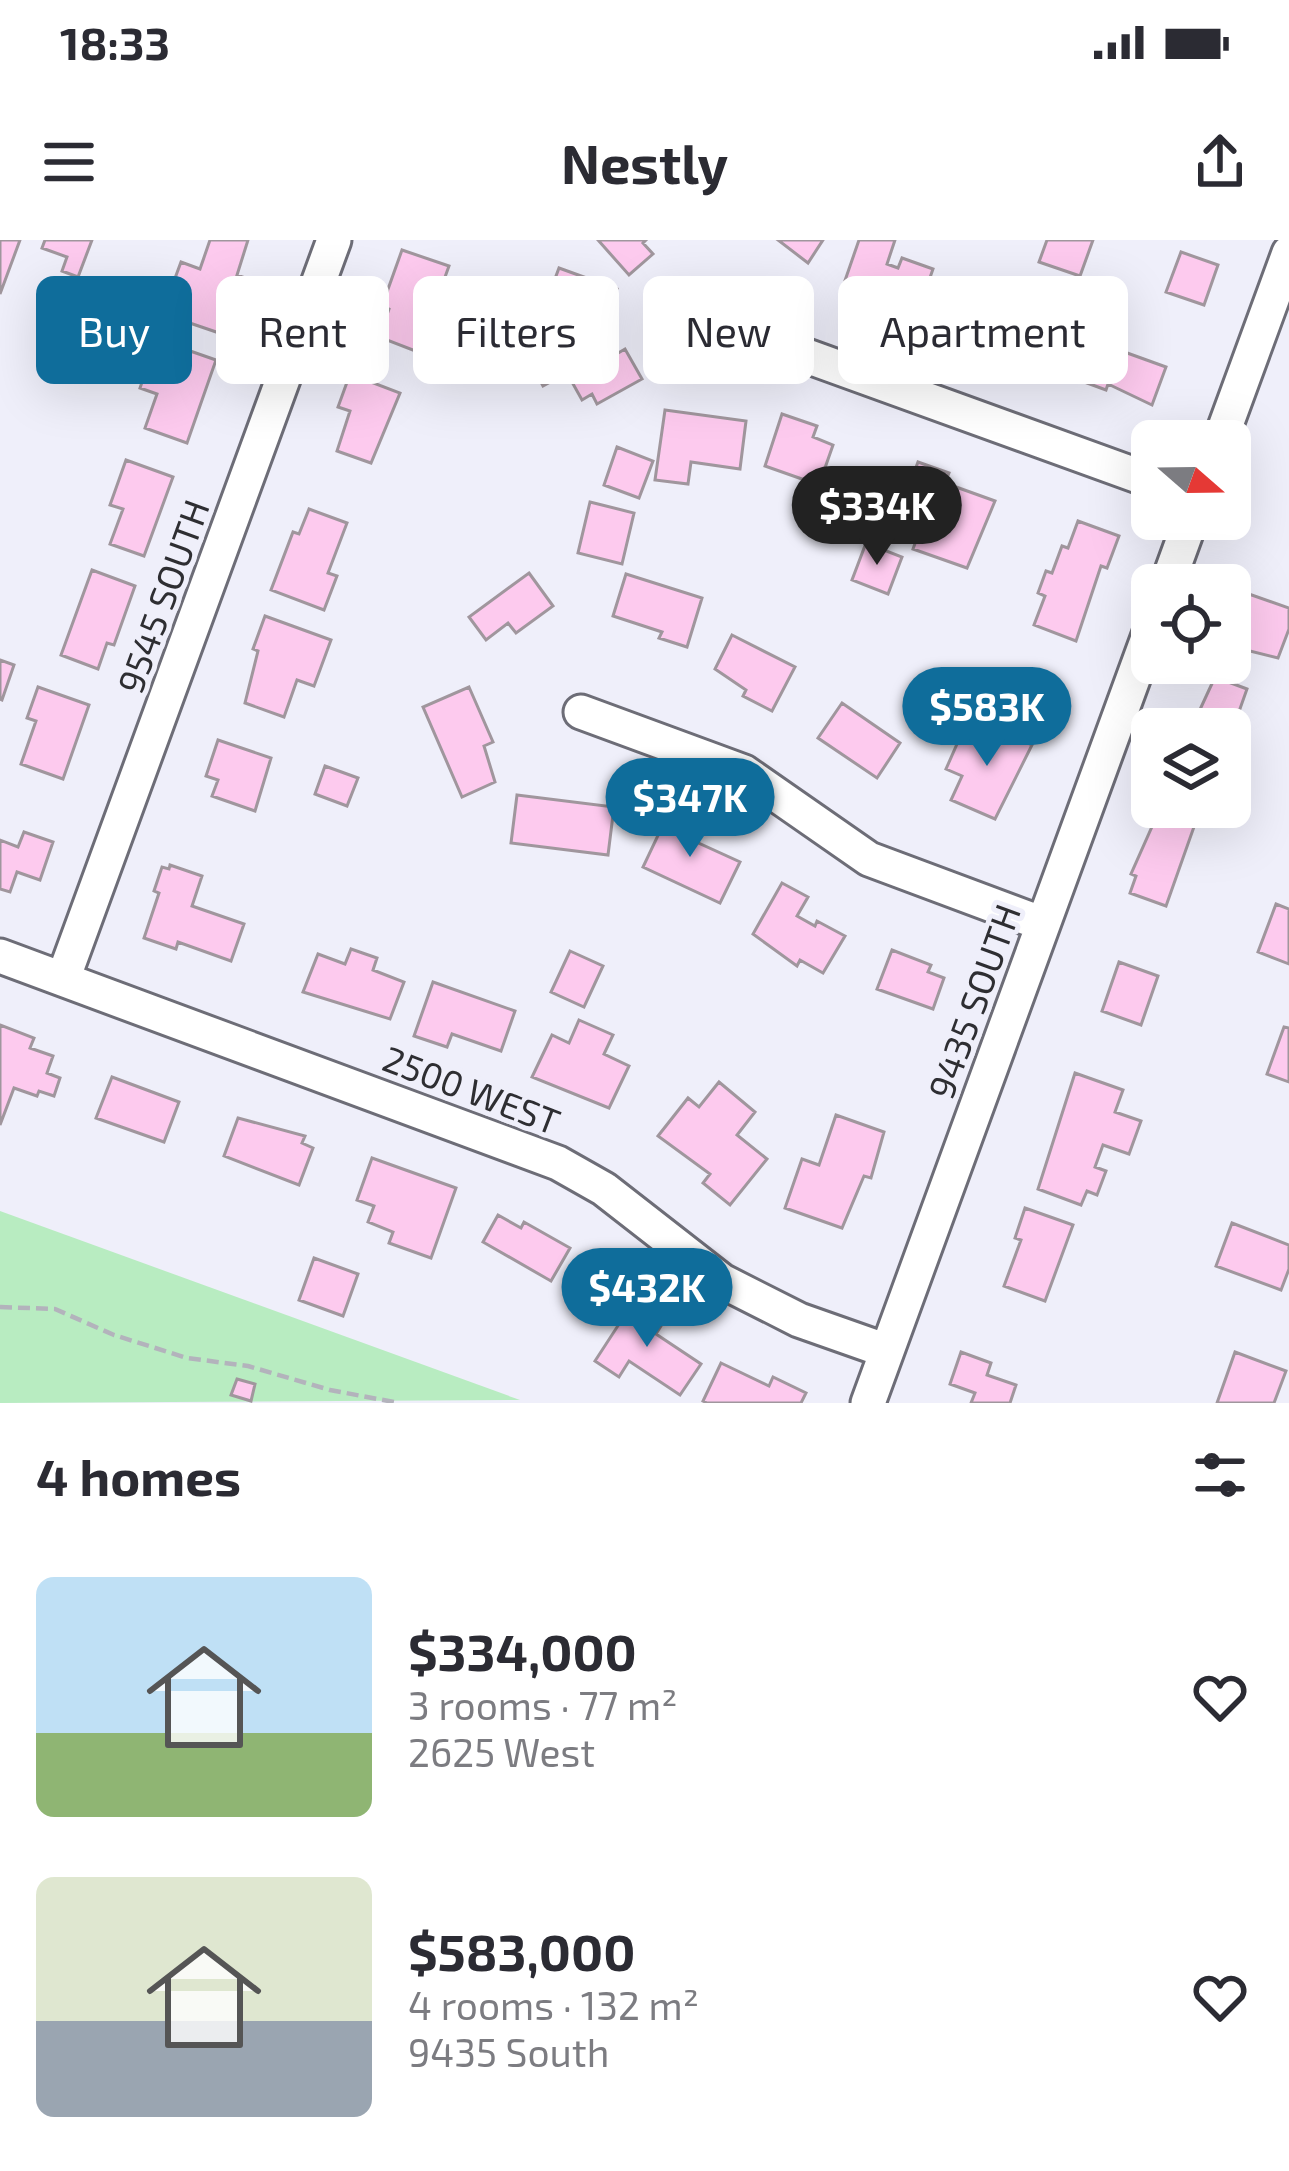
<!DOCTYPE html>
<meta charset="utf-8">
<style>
:root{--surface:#fff;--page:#f2f2f3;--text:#2b2b33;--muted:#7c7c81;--accent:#0f6d9b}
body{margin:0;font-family:"Exo 2",sans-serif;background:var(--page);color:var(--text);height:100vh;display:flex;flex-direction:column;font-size:45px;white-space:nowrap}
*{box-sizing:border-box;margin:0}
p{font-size:39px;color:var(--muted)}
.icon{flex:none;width:66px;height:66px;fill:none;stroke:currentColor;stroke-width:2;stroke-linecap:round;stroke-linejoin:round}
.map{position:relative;height:1163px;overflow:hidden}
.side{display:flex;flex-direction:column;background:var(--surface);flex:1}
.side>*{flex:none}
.hud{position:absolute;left:36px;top:36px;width:1218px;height:108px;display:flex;gap:24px}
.needle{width:78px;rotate:110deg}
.tools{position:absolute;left:1131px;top:180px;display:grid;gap:24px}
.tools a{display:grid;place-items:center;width:120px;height:120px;border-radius:18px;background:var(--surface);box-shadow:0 12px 48px #0002;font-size:60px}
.price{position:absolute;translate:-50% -102px;padding:0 27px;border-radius:42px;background:var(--accent);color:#fff;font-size:39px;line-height:78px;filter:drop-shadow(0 3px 6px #0008)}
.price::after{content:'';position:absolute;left:50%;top:72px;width:36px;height:27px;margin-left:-18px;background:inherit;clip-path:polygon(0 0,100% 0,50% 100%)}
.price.current{background:#222;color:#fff}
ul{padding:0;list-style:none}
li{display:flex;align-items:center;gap:36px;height:300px;padding:0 36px}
li span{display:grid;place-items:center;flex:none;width:336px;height:240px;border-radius:18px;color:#555}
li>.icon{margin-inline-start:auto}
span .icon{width:144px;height:144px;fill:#fffc;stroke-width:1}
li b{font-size:51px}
h2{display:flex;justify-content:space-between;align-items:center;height:144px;padding:0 36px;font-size:51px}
.chip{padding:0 42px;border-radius:18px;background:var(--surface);box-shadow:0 12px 48px #0002;font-size:42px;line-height:108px}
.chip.current{background:var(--accent);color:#fff}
.status{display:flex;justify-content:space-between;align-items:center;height:84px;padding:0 60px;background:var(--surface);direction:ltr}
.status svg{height:33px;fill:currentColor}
header{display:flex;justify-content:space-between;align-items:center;height:156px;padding:0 36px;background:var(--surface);font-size:54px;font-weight:700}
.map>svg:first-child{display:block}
.green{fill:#b8ecc1}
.building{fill:#fdcaee;stroke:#a0969d;stroke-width:3}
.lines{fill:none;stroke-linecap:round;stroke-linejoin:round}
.minor-casing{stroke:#6d6d77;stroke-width:39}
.path{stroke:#b3b3bc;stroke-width:4.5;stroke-dasharray:12 6;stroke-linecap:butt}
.minor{stroke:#fff;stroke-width:33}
.labels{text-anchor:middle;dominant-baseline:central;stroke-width:10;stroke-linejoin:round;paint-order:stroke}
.street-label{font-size:36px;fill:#2e2e32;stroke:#efeffa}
</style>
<div class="status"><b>18:33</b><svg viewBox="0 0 49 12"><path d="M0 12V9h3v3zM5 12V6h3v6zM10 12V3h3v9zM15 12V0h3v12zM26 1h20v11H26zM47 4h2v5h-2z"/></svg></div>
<header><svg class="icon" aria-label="menu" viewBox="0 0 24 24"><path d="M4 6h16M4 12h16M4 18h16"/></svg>Nestly<svg class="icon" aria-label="share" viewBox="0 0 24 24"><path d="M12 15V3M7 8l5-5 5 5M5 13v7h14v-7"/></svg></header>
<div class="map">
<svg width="1289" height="1163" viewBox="0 0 1289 1163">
<rect width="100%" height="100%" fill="#efeffa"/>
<!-- green -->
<path class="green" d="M0 971 520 1160 0 1163Z"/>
<!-- building -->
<path class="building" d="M0 0H20L0 54Z
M45 0H92L78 37 62 31 67 17 42 8Z
M210 0H248L237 35 245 38 225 95 181 80 190 56 171 49 181 22 200 29Z
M598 0H646L643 3 653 14 629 35Z
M778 0H823L808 23Z
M859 0H895L887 24 898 28 902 18 933 29 916 78 841 52Z
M1047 0H1093L1080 36 1039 22Z
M402 10 449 26 418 112 379 97 389 69 382 66Z
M1181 12 1218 25 1204 65 1166 52Z
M559 28 617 49 604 85 546 63Z
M971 46 1044 73 1032 106 987 90 981 107 952 96Z
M586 90 603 122 625 109 642 139 597 164 592 154 582 160 567 133 543 146 530 121Z
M1094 101 1166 127 1152 165 1108 144 1106 150 1079 140Z
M173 105 216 120 187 203 145 188 157 154 140 148 151 116 167 122Z
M350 134 400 153 371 223 337 211 350 171 338 167Z
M665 170 746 181 740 229 691 222 688 244 655 240Z
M782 174 817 186 813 197 833 205 819 245 765 226Z
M617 207 653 221 639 258 604 245Z
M126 220 173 237 144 316 110 304 123 269 110 265Z
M918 222 949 233 945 243 995 261 967 328 913 309 922 284 898 276Z
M590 262 634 273 622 324 578 313Z
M309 269 347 283 328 333 337 336 324 370 271 350 293 292 299 294Z
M1078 281 1119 296 1107 328 1101 326 1076 401 1034 385 1045 356 1038 353 1046 331 1052 333 1062 306 1068 308Z
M866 303 902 317 888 354 852 340Z
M92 330 135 346 114 405 107 403 98 429 61 415Z
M529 333 553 366 516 393 508 383 486 400 469 377Z
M626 334 702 358 687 407 659 398 662 392 613 376Z
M1246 353 1289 368V389L1278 418 1230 406V382L1233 373 1238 375Z
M265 376 331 400 314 446 297 440 284 477 245 463 258 411 253 409Z
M732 395 795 427 772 471 743 456 746 450 715 429Z
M0 420 14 425 2 460 0 459Z
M1215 437 1247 449 1230 497V489H1191Z
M38 447 89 465 63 539 21 524 36 481 27 478Z
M469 447 493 502 484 506 495 542 462 557 423 467Z
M842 463 900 503 877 538 818 498Z
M984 484 1032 505 995 579 951 560 962 536 946 529 961 495 976 502Z
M218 500 271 518 255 571 212 556 218 540 206 536Z
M325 526 358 538 347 566 315 554Z
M517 555 614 567 608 615 511 603Z
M670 570 699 585 692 600 740 622 720 663 643 627Z
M1159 571 1195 584 1166 666 1130 653 1136 636 1131 634Z
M24 592 53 602 40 640 17 632 10 652 0 649V600L18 607Z
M170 625 202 636 192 666 244 684 231 721 178 702 176 709 144 698 159 653 154 651 162 627 169 629Z
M782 643 808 657 797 676 815 686 817 681 845 696 823 733 800 720 797 726 753 694Z
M1276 664 1289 669V724L1258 712Z
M351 709 377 718 373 730 404 742 390 779 303 752 318 714 345 724Z
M892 710 931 725 928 732 944 738 933 769 877 749Z
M570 711 603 726 584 767 551 752Z
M1119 722 1158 736 1141 785 1102 771Z
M433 742 515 771 501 811 452 794 447 807 414 796Z
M579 780 613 795 604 814 629 826 609 868 532 837 552 795 569 803Z
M0 785 34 798 30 808 53 816 47 833 60 838 54 856 39 851 37 856 14 848 0 885Z
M1284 787 1289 788V842L1267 834Z
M1075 833 1123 850 1115 872 1141 881 1129 914 1103 905 1095 927 1106 931 1097 955 1087 951 1081 965 1038 949Z
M112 837 179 862 164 902 96 878Z
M719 842 755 872 737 895 767 919 730 965 703 943 710 934 658 896 688 858 699 867Z
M836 875 884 892 871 938 864 936 842 988 785 968 802 919 819 925Z
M238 878 305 896 302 903 313 908 299 945 224 916Z
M372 918 456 948 431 1018 389 1003 393 992 368 982 374 966 357 960Z
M1025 968 1073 985 1045 1061 1004 1046 1021 1000 1015 998Z
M498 975 521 988 524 982 570 1008 551 1041 483 1002Z
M1232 983 1289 1005V1029L1281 1050 1216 1026Z
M314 1018 358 1034 343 1076 299 1060Z
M636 1058 666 1078 656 1094 701 1124 680 1155 629 1121 619 1137 595 1121Z
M961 1112 991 1123 987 1135 1016 1145 1010 1163H971L975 1153 950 1144Z
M1235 1112 1286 1131 1274 1163H1217Z
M721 1123 769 1146 773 1137 806 1153 801 1163H707L703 1161Z
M237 1139 255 1144 251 1161 231 1155Z"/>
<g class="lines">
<!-- minor casing -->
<g class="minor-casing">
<path id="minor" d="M721 85 1152 241
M1220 201 1289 13
M1167 345 1191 279
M581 472 744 532 869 619 1043 684
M0 716 558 923 604 949 722 1041 799 1080 887 1111
M63 739 334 0
M868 1163 1152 387"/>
</g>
<!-- path -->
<path class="path" d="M0 1067 55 1069 114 1095 187 1118 248 1126 330 1150 399 1163"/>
<!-- minor -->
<use href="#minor" class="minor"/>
</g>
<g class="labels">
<!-- street labels -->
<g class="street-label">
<text transform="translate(162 356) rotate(-70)">9545 SOUTH</text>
<text transform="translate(973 761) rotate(-70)">9435 SOUTH</text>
<text transform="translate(472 849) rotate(21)">2500 WEST</text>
</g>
</g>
</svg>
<div class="tools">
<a><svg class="needle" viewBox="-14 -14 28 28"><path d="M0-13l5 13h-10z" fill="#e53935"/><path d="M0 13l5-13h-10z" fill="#7c7c81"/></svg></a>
<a><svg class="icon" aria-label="locate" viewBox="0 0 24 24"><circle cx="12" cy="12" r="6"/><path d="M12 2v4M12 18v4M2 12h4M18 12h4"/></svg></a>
<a><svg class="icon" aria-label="layers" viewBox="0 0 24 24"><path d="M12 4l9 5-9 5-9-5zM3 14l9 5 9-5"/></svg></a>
</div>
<b class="price current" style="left:877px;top:328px">$334K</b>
<b class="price" style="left:987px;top:529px">$583K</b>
<b class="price" style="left:690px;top:620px">$347K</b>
<b class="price" style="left:647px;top:1110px">$432K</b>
<div class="hud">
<a class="chip current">Buy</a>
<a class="chip">Rent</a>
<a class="chip">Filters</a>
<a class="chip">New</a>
<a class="chip">Apartment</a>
</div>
</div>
<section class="side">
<h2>4 homes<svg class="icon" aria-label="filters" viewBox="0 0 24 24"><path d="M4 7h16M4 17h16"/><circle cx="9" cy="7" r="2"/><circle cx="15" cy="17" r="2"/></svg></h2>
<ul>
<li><span style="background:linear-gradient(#bfe0f5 65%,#8fb573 0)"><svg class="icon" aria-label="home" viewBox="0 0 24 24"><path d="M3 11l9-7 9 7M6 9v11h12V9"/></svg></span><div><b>$334,000</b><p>3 rooms · 77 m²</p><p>2625 West</p></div><svg class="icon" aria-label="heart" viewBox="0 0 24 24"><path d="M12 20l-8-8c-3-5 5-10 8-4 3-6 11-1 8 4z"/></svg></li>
<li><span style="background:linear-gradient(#dfe7d0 60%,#9aa5b1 0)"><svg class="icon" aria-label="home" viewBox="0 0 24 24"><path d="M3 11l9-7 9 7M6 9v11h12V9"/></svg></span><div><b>$583,000</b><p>4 rooms · 132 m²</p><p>9435 South</p></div><svg class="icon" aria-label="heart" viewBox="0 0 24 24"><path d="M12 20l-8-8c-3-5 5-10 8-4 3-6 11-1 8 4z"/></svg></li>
</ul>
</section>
